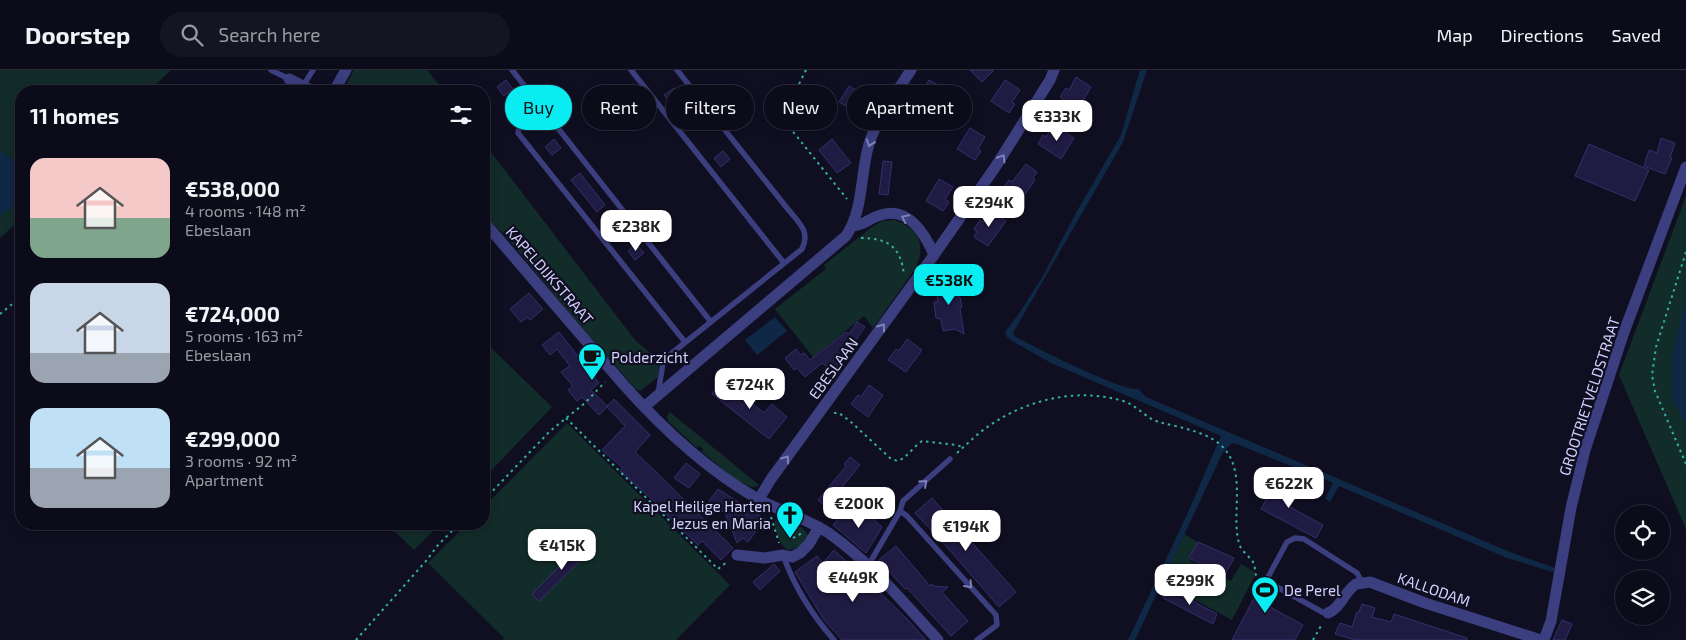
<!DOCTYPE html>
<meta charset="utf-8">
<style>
:root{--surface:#0c0b1a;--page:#151423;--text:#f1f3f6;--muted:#9a9ba2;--line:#2c2b39;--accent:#09edf2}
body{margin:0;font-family:"Exo 2",sans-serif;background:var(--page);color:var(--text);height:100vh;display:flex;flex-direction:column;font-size:19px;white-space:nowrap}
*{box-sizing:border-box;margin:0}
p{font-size:16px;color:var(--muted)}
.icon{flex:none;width:28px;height:28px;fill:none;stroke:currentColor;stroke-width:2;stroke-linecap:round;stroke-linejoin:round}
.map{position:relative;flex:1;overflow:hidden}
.sheet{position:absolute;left:15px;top:15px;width:475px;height:445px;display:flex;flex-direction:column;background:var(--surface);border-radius:20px;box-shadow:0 2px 12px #0003,0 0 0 1px var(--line)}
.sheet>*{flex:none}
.guide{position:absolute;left:505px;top:15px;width:475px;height:45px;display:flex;gap:10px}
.controls{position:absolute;left:1615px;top:435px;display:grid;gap:10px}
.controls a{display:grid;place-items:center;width:55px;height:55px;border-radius:50%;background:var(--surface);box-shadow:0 2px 12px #0003,0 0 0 1px var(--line);font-size:25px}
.price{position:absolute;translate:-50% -42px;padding:0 11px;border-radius:10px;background:#fff;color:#222;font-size:16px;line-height:32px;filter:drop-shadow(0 1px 2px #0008)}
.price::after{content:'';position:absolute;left:50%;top:30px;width:15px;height:11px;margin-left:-8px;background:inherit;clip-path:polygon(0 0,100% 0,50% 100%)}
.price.current{background:var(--accent);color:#111}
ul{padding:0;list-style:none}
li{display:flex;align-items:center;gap:15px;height:125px;padding:0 15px}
li span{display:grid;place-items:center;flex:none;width:140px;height:100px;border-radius:15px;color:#555}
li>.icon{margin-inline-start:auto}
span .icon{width:60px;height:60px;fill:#fffc;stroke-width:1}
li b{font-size:21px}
h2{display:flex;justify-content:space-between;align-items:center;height:60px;padding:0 15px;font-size:21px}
.chip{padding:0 18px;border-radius:22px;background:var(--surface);box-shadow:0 2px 12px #0003,0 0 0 1px var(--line);font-size:18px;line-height:45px}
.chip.current{background:var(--accent);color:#111}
header{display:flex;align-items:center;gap:30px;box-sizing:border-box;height:70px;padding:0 25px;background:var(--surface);border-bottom:1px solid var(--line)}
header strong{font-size:24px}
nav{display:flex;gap:28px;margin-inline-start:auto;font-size:18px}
.search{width:350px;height:45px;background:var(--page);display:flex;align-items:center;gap:12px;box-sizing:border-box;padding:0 18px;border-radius:28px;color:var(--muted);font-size:19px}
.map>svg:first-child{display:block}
.green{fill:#122c29}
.water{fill:#0f2845}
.building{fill:#201b42;stroke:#362e6d}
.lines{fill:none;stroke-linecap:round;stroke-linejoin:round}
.path{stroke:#33b09e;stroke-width:2;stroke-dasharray:2.5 4;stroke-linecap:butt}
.lane{stroke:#3b3e7f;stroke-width:5.5}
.street{stroke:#3b3e7f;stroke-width:11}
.oneway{stroke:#7f80b8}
.labels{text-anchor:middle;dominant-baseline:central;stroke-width:4.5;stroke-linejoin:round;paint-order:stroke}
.street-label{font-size:15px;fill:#d3d1fd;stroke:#100f22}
.poi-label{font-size:15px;fill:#d3d1fd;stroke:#100f22;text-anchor:start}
</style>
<header>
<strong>Doorstep</strong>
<div class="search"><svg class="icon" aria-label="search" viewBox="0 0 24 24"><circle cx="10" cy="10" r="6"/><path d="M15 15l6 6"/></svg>Search here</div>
<nav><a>Map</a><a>Directions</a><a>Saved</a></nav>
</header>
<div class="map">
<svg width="1686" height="570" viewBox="0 0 1686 570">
<rect width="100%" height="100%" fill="#100f22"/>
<!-- green -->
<path class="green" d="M0 0H171L149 21H21V96L0 81Z
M354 0H427L444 21H348L347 13Z
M484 73 635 270 659 290 658 307 640 321 635 318 583 259 507 168 484 144Z
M1686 126V459L1619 305Z
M21 131V149L0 168V146Z
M894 150C918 157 927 175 915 199L873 258 864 246 813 287 775 239 826 199 824 195 872 157 882 151Z
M484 271 552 337 484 408Z
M670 342 759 415 756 417C741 418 714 391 702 382L703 379 699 376 697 378 668 351 667 346Z
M567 353 730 515 676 570H503L504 568 428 493 467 454H484V437Z
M779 447C786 451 796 453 802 458 817 469 798 480 787 480 780 474 775 461 774 452Z
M387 454H440L414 480Z
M1184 464 1198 472 1189 490 1231 511 1241 494 1256 503 1232 550 1162 512Z"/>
<!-- water -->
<path class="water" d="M1140 0H1147L1123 72 1013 263 1014 266C1032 276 1123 322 1138 319L1146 327 1510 482 1555 498 1553 502 1507 488 1339 416 1330 432 1325 429 1333 413 1234 373 1231 374 1223 382 1135 570H1128L1185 449 1221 366 1051 293 1012 271 1007 267 1005 262 1020 242 1043 206 1077 141 1121 65Z
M0 81 21 96V131L0 146Z
M1686 232V355L1673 330 1672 283Z
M775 247 787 261 757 285 745 270Z"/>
<!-- building -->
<path class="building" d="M970 0H994L982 12Z
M1076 7 1091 17 1078 39 1060 27 1066 18 1069 20Z
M506 10 513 19 504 26 497 17Z
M929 10 944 18 928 46 913 37Z
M1005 10 1020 20 1012 32 1015 34 1009 43 991 31Z
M849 16 875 31 865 47 839 32Z
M674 18 697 48 688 55 664 25Z
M1054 54 1074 68 1061 89 1038 74 1043 65 1046 67Z
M970 58 985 67 978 79 981 81 975 90 957 79Z
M1661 68 1675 73 1670 88H1672L1665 104 1644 96 1649 80 1657 83Z
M554 69 561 78 552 85 545 77Z
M832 69 851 93 837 103 819 80Z
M1589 74 1649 100 1635 131 1575 106Z
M723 81 730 89 721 97 714 88Z
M883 91 892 92 888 125 879 124Z
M1026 94 1037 102 1033 108 1035 110 1018 134 1000 122 1009 110 1012 112Z
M580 103 605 135 597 142 571 110Z
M939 109 953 117 945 129 949 132 943 141 926 131Z
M991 141 1006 151 988 176 974 167 977 162 974 159 980 150 983 152Z
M636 174 644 183 635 190 628 181Z
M955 210 958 227H960L962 237 960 238 964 264 955 259 943 261 941 249 936 248 934 232H938L935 213Z
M529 223 543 239 530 250 528 247 521 252 510 239Z
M857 252 865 257 834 301 822 293 805 307 797 298 794 300 785 288 796 279 801 285 804 283 810 290 846 262 849 264Z
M559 262 599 313 591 320 607 336 614 329 650 365 635 382 658 404 733 478 721 490 702 471 698 475 660 438 661 437 620 401 623 398 602 380 625 356 607 337 599 345 582 327 577 331 568 320 573 316 561 302 570 296 557 279 550 285 542 275Z
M907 269 922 280 906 302 888 290 896 279 899 281Z
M723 310 764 343 772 334 787 347 769 369 712 324Z
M869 315 883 325 868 347 851 334 858 325 861 327Z
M850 387 860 395 826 437 818 430 846 396 844 394Z
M686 393 700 404 689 418 674 408Z
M1277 409 1299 421 1290 437 1323 455 1316 468 1261 439Z
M718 419 765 449 748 472 743 468 737 473 725 443 709 431Z
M932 428 1016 522 999 537 947 477 915 443Z
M857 439 870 448 874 443 876 452 882 457 866 483 833 455 841 445 848 450Z
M584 472 592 479 539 531 532 524Z
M1198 472 1234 488 1224 506 1189 488Z
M896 476 930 516 932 514 934 516 948 517 942 522 968 551 951 566 907 518 905 519 879 490Z
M834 480 857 501 846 520 862 505 909 551 926 570H842L824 550 795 502 817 486 823 493Z
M774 494 780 501 760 520 753 512Z
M1168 518 1217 544 1213 554 1163 528Z
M1254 528 1303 555 1295 570H1232Z
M1362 534 1375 538 1372 547 1391 552 1394 544 1467 568V570H1355L1335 564 1340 553 1352 557 1357 542H1359Z
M1562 550 1572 554 1565 570H1553Z"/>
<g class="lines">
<!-- path -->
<path class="path" d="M806 0 782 48 847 129
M861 168C888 168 901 177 904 205
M1686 182 1656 277 1652 305 1655 321 1686 394
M0 244 21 227
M834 343H839L851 352 890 388 897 391C906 389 913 377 922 371L956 375 963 377
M566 348 718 499 727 492
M957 383C967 374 976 365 986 358 1025 330 1076 317 1123 331 1137 335 1145 348 1159 352 1181 358 1213 362 1227 382 1246 409 1230 449 1240 476 1243 483 1251 487 1254 494 1255 497 1255 502 1256 505L1258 507
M484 430 550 361 585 333 605 312
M771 447 779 473
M793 468 802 463
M356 570 426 491 438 475 459 454
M1313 570 1322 554"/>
<!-- lane -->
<path class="lane" d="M271 0 289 9
M512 0 711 252
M631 0 784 193
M303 16 313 0
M542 37 520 54 518 63 685 272
M658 324 663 293 672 283 802 179C811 161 798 152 787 138L677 0
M900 441 907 446 996 545 997 555 977 570
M783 485C794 516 812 545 834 570
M868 496 900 441 903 431 950 389
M1328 543H1324L1266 511 1287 472 1295 468 1304 469 1357 503 1362 512"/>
<!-- street -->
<path class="street" d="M289 9 313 21
M334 21 346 0
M484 152 623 314C662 358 707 400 758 429 782 442 808 449 830 464 871 493 904 533 938 570
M852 156C864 156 869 148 881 145 908 136 925 164 934 185
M644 337 846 166C864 139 860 104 869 74 877 48 896 23 911 0
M759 429 771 409 934 185 996 96 1050 10 1054 0
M737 485 765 488 783 485 792 487 800 483 809 474 819 457
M1328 543C1341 538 1344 522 1356 514L1370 512 1425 533 1541 570
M1544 570 1551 551 1571 438 1585 380 1624 262 1686 97"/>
</g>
<!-- one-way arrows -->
<defs><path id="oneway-chevron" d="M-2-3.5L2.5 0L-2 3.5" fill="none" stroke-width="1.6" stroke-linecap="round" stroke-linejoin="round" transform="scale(1.25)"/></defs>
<g class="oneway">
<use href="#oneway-chevron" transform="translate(870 73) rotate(109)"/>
<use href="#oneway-chevron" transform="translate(1002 88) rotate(-58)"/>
<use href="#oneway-chevron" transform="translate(905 148) rotate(-154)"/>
<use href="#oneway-chevron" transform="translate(882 257) rotate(-54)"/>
<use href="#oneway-chevron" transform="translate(786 389) rotate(-54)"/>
<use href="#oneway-chevron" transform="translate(924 413) rotate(-42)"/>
<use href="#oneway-chevron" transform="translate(969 515) rotate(48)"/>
</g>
<!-- icons -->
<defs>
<g id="cafe-pin" transform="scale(1.4375)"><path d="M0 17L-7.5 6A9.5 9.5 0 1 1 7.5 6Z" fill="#09edf2" stroke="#100f22"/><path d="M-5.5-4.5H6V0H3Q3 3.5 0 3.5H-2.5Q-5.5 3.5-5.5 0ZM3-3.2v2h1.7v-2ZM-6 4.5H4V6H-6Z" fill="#111"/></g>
<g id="church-pin" transform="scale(1.4375)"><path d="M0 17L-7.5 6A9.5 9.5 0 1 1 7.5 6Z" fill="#09edf2" stroke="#100f22"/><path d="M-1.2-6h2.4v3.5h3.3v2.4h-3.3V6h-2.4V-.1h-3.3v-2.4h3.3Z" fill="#111"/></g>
<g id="stadium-pin" transform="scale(1.4375)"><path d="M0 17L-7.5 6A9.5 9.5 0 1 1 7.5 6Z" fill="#09edf2" stroke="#100f22"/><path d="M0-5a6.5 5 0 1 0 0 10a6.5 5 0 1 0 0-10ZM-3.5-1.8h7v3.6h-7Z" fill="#111"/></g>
</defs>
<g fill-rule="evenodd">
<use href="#cafe-pin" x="592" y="287"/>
<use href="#church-pin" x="790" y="445"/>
<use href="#stadium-pin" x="1265" y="520"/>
</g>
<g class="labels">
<!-- street labels -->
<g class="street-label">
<text transform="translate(550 205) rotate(49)">KAPELDIJKSTRAAT</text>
<text transform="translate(833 298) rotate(-54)">EBESLAAN</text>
<text transform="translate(1589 326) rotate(-72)">GROOTRIETVELDSTRAAT</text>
<text transform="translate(1434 519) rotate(19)">KALLODAM</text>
</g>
<!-- poi labels -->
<g class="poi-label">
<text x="611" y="287">Polderzicht</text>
<text x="771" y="436" text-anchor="end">Kapel Heilige Harten<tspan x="771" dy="17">Jezus en Maria</tspan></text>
<text x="1284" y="520">De Perel</text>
</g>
</g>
</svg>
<div class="controls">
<a><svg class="icon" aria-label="locate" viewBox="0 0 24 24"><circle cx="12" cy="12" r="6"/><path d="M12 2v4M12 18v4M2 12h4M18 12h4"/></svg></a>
<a><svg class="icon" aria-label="layers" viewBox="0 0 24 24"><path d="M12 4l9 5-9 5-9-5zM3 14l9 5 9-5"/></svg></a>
</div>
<b class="price" style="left:1057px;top:72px">€333K</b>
<b class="price" style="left:989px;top:158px">€294K</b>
<b class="price" style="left:636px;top:182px">€238K</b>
<b class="price current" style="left:949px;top:236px">€538K</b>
<b class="price" style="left:750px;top:340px">€724K</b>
<b class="price" style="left:1289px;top:439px">€622K</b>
<b class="price" style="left:859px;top:459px">€200K</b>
<b class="price" style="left:966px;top:482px">€194K</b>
<b class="price" style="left:562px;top:501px">€415K</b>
<b class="price" style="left:853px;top:533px">€449K</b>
<b class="price" style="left:1190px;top:536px">€299K</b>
<div class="guide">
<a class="chip current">Buy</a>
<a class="chip">Rent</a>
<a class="chip">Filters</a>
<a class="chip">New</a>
<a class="chip">Apartment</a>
</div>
<section class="sheet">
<h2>11 homes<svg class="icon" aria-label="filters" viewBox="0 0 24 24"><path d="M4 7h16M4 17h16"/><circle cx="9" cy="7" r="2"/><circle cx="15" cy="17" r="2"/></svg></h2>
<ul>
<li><span style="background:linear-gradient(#f6c9c9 60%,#7fa58c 0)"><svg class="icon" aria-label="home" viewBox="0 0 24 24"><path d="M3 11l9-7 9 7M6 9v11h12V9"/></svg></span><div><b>€538,000</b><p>4 rooms · 148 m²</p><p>Ebeslaan</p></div></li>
<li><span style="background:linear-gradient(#c9d6e8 70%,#9aa5b1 0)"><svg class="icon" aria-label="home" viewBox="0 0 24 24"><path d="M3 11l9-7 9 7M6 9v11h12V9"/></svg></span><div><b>€724,000</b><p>5 rooms · 163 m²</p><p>Ebeslaan</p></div></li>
<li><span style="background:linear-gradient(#bfe0f5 60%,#9aa5b1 0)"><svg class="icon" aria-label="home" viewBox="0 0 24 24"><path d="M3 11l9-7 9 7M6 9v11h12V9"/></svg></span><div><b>€299,000</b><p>3 rooms · 92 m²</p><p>Apartment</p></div></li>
</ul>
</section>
</div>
